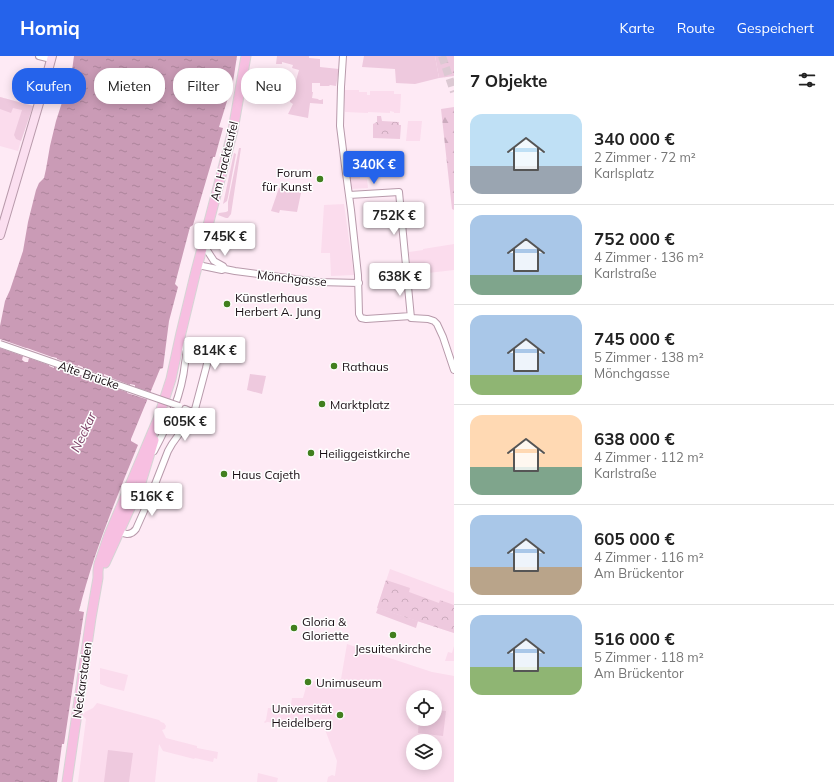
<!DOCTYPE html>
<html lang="de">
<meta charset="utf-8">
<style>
:root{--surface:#fff;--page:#f6f6f6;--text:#222;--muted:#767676;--line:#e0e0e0;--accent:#2563eb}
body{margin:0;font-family:Mulish,sans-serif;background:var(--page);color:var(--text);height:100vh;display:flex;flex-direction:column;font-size:15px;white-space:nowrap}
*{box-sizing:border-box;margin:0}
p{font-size:13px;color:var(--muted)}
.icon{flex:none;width:22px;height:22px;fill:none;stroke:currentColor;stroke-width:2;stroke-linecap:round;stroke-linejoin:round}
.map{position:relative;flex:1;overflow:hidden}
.side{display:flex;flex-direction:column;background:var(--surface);width:380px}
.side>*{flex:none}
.guide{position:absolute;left:12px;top:12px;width:380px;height:36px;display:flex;gap:8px}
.controls{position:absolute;left:406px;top:634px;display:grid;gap:8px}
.controls a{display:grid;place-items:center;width:36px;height:36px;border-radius:50%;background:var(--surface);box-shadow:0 2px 10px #0003;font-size:20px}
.price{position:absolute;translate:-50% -34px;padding:0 9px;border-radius:4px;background:#fff;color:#222;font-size:13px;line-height:26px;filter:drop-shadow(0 1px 2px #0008)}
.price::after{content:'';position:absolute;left:50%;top:24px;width:12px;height:9px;margin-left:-6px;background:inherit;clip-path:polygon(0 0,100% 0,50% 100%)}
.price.current{background:var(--accent);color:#fff}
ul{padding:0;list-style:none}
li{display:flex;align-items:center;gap:12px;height:100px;padding:0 16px}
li+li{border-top:1px solid var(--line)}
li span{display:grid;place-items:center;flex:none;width:112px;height:80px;border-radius:12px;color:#555}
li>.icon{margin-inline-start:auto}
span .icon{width:48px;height:48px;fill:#fffc;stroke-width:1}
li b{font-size:17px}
h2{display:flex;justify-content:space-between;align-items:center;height:48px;padding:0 16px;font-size:17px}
.pill{padding:0 14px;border-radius:16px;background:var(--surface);box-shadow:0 2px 10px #0003;font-size:14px;line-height:36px}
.pill.current{background:var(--accent);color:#fff}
header{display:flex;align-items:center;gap:24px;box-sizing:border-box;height:56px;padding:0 20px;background:var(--accent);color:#fff}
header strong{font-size:19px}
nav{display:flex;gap:22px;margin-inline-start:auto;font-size:14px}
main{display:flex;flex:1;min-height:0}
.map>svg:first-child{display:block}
.built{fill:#fbdced;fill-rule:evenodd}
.green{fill:#eec9de}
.forest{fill:url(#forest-firs)}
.park{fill:url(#park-crowns)}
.water{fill:url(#water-ripples)}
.pier{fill:#feeaf5}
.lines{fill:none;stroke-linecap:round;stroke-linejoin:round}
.secondary-tunnel{stroke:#dcc9d3;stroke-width:8;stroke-dasharray:8 4;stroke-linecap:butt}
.street-casing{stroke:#b89aab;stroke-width:8}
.secondary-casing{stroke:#b89aab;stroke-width:10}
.primary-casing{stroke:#d6d4d5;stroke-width:11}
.street{stroke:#fff;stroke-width:6}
.secondary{stroke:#fbdff0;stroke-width:8}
.primary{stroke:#f7bfe1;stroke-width:9}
.street-bridge-casing{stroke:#b89aab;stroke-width:8;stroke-linecap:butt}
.street-bridge{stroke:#fff;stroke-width:6}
.poi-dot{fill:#417f1e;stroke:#fefefe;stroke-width:1.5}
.labels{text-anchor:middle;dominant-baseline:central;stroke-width:3;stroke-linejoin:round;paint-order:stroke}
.street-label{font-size:12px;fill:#190e14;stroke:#fefefe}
.poi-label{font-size:12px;fill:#190e14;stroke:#fefefe;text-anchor:start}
.water-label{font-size:13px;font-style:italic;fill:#7c4066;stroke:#fefefe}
</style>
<header>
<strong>Homiq</strong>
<nav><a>Karte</a><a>Route</a><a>Gespeichert</a></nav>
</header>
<main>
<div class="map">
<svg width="454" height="726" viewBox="0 0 454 726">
<defs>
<pattern id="forest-firs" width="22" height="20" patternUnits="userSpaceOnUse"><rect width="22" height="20" fill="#eec9de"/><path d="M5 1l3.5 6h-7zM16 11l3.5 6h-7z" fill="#ccabbe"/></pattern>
<pattern id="park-crowns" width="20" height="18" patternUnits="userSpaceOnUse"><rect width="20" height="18" fill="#eec9de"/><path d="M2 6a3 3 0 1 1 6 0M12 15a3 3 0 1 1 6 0" fill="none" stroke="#ccabbe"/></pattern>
<pattern id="water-ripples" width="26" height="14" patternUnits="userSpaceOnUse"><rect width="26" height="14" fill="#ca9bb6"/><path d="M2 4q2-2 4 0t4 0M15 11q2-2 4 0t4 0" fill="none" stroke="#ad849c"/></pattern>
</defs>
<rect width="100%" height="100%" fill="#feeaf5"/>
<!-- built -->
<path class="built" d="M344 34H359V36H367V39H370V35H394V38H401L400 57H394V56L390 55V57L368 56V57L345 56Z
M0 41 33 50 20 88 18 95 0 90Z
M408 65H422L420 85H406Z
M349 116H360V123H367L368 132 351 133Z
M344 148 354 219 331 220 330 197H321L324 149Z
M454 188V214L411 219 409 196 423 194V193Z
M390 513 454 537V577L377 552Z
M347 588 432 616 454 620V726H327L328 721 332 719 335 720 337 705 324 671 267 666 265 667 264 666 266 664 268 652 290 654 292 642H303L308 624 332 629V625L341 623ZM413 641H435V663H413ZM413 685H435V707H413Z
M454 590V605H445L448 596 452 597Z
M100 612 128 619 124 635 108 631 100 628Z
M97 647 159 664 161 666 164 667 166 670 165 673 162 674 166 682 197 690V692L218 696 217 703 214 702 213 706 195 702 194 703 163 695 159 688 155 726H78L86 663 83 660V659L85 656 93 652Z
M258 717 278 722 277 726H257Z"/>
<!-- green -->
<path class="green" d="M277 0H309V2L320 3V11L339 13 336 30 330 29 329 30H320V27H312V36H313L312 42 318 43 319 44H321L323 43V48L310 47 308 62 288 58 293 48 290 46V42H291L299 14 292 12 293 9 282 6V8H276Z
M364 0H435L439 22 415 28 396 27 395 13 362 11Z
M0 41 33 50 21 85 16 83 14 79 22 54 13 52 11 57 0 53Z
M239 92H241L231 158 228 162H226L218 159 219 157 226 156 228 155V146Z
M234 97 236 98 228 141 227 145 223 148Z
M279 132 301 137 297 156 280 154 279 157 271 155Z
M250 318 266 320 262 338 247 334Z
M378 552 418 565 416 572 376 557Z
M435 654 446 655 443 680 418 677 419 663H435Z
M108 694 133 697 129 726H104Z"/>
<!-- forest -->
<path class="forest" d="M435 0H454V20L439 22Z
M454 51V154L452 153 441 53Z"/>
<!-- park -->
<path class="park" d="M377 60H381L382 65 399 66V69H401L400 83 373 82V68L377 66Z
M386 524 410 532 409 536 439 547 440 544 454 549V577L377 552Z"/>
<!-- water -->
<path class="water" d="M74 0H237L233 26 219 71 223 72 215 101H213L193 169 190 171 175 228 178 231 169 265 163 312 160 313 131 383V385L138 389C116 443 93 498 79 555L84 556 64 688H62L57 726H0V270L5 245 10 234 23 195 28 166 36 134 39 127 44 122 46 113 50 90 56 65 66 34 71 22Z"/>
<!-- pier -->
<path class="pier" d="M0 283 26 292H27L52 301H53L57 302V303L78 310V309L83 311V312L104 320V318L109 320V321L130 329V328L135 329V331L153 337 149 344 127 337V336L106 329V330L101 328V327L80 320V321L75 319V318L54 311V312L49 310V309L29 302 28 306H25L22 304 23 300 0 292Z"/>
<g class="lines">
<!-- secondary-tunnel -->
<path class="secondary-tunnel" d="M442 0 454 36"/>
<!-- street casing -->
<g class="street-casing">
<path id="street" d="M39 0 51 3
M343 0 341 31 340 70 345 110 351 154 358 219 359 258 361 262 366 263 411 260
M349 139 399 136 411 262 428 263 434 265 437 268 443 281 454 314
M203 188 214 205 223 210 225 213
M198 209 222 214 225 213 235 215 318 226 359 227
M185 353 194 357
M154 395C169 367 182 338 185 307 186 302 187 295 184 291 183 289 181 288 179 287
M117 474C124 478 130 481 136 473L148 446 168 395 172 388 194 357 206 312 210 295 203 292 179 287"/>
</g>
<!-- secondary casing -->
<g class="secondary-casing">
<path id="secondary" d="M0 179 42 37 52 0"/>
</g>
<!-- primary casing -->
<g class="primary-casing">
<path id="primary" d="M105 507 140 430 154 384
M67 726 91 562 98 522V515L99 508 109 479 158 363 171 323 181 277 195 219 233 74 246 0"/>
</g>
<!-- street -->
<use href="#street" class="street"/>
<!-- secondary -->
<use href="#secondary" class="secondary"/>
<!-- primary -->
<use href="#primary" class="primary"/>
<!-- street-bridge casing -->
<g class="street-bridge-casing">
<path id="street-bridge" d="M0 288 179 350"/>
</g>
<!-- street-bridge -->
<use href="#street-bridge" class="street-bridge"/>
</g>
<!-- markers -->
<g class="poi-dot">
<circle cx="320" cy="123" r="4"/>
<circle cx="227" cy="248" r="4"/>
<circle cx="334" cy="310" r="4"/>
<circle cx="322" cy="348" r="4"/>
<circle cx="311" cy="397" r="4"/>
<circle cx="224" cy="418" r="4"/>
<circle cx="294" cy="572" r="4"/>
<circle cx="393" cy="579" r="4"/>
<circle cx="308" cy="626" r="4"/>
<circle cx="340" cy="659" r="4"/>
</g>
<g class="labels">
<!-- street labels -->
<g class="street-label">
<text transform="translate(224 105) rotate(-76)">Am Hackteufel</text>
<text transform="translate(292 222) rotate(6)">Mönchgasse</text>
<text transform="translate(89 319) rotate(19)">Alte Brücke</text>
<text transform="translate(82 624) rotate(-82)">Neckarstaden</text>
</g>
<!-- poi labels -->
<g class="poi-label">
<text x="312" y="116" text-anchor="end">Forum<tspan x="312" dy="14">für Kunst</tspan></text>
<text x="235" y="241">Künstlerhaus<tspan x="235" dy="14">Herbert A. Jung</tspan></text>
<text x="342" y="310">Rathaus</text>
<text x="330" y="348">Marktplatz</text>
<text x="319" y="397">Heiliggeistkirche</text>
<text x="232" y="418">Haus Cajeth</text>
<text x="302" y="565">Gloria &amp;<tspan x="302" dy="14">Gloriette</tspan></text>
<text x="393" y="592" text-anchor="middle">Jesuitenkirche</text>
<text x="316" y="626">Unimuseum</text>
<text x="332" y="652" text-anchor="end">Universität<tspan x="332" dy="14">Heidelberg</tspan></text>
</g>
<!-- water labels -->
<g class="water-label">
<text transform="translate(83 376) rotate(-65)">Neckar</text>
</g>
</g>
</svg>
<div class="controls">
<a><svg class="icon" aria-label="locate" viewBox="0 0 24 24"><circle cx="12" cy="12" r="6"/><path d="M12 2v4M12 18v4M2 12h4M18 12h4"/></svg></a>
<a><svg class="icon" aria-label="layers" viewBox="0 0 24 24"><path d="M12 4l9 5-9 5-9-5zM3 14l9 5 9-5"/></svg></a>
</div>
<b class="price current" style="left:374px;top:129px">340K €</b>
<b class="price" style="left:394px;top:180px">752K €</b>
<b class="price" style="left:225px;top:201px">745K €</b>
<b class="price" style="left:400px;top:241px">638K €</b>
<b class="price" style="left:215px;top:315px">814K €</b>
<b class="price" style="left:185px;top:386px">605K €</b>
<b class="price" style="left:152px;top:461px">516K €</b>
<div class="guide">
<a class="pill current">Kaufen</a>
<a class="pill">Mieten</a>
<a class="pill">Filter</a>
<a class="pill">Neu</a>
</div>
</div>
<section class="side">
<h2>7 Objekte<svg class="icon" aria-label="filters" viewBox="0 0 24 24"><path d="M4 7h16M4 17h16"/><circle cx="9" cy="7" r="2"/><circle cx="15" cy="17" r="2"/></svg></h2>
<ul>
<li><span style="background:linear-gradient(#bfe0f5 65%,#9aa5b1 0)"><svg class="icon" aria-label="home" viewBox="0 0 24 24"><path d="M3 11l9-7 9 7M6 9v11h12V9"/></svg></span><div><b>340 000 €</b><p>2 Zimmer · 72 m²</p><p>Karlsplatz</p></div></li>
<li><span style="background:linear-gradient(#a9c7e8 75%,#7fa58c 0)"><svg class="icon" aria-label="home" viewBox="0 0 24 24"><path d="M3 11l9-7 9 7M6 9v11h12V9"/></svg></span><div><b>752 000 €</b><p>4 Zimmer · 136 m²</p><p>Karlstraße</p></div></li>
<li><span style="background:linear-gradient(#a9c7e8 75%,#8fb573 0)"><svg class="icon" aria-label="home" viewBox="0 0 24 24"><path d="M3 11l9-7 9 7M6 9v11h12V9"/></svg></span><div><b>745 000 €</b><p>5 Zimmer · 138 m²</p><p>Mönchgasse</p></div></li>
<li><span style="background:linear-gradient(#ffd9b3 65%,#7fa58c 0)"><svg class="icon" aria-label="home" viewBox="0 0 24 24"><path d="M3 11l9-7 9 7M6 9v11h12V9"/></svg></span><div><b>638 000 €</b><p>4 Zimmer · 112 m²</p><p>Karlstraße</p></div></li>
<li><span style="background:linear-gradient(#a9c7e8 65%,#b9a48a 0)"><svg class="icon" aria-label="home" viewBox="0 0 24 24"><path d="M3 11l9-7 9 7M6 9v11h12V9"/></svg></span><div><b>605 000 €</b><p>4 Zimmer · 116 m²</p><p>Am Brückentor</p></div></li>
<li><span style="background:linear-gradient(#a9c7e8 65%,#8fb573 0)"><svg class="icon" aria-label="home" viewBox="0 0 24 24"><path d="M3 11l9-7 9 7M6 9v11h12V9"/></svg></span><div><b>516 000 €</b><p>5 Zimmer · 118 m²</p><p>Am Brückentor</p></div></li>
</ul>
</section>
</main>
